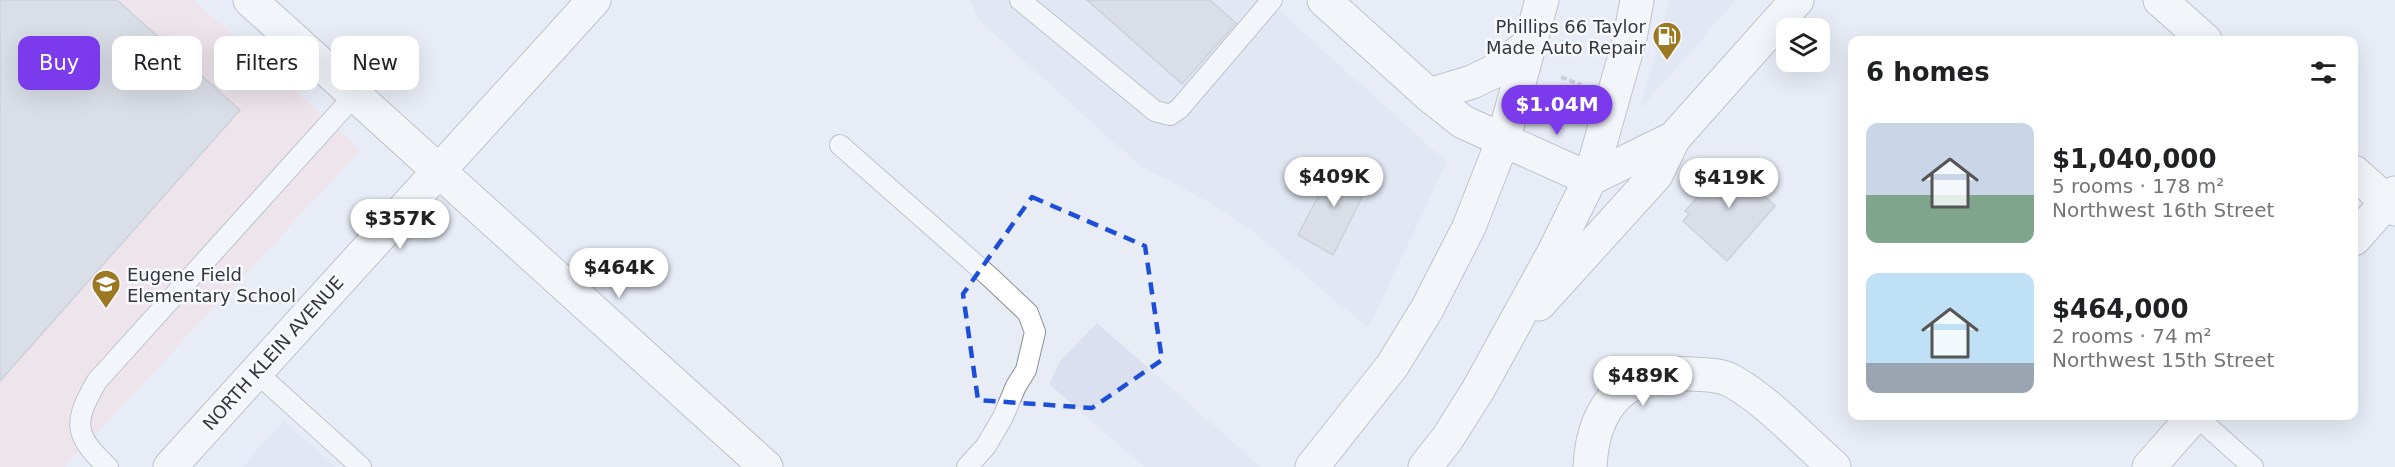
<!DOCTYPE html>
<meta charset="utf-8">
<style>
:root{--surface:#fff;--page:#f2f2f2;--text:#202124;--muted:#757577;--accent:#7c3aed}
body{margin:0;font-family:"DejaVu Sans",sans-serif;background:var(--page);color:var(--text);height:100vh;display:flex;flex-direction:column;font-size:22px;white-space:nowrap}
*{box-sizing:border-box;margin:0}
p{font-size:20px;color:var(--muted)}
.icon{flex:none;width:33px;height:33px;fill:none;stroke:currentColor;stroke-width:2;stroke-linecap:round;stroke-linejoin:round}
.map{position:relative;flex:1;overflow:hidden}
.side{position:absolute;left:1848px;top:36px;width:510px;height:384px;display:flex;flex-direction:column;background:var(--surface);border-radius:12px;box-shadow:0 6px 24px #0002}
.side>*{flex:none}
.top-card{position:absolute;left:18px;top:36px;width:570px;height:54px;display:flex;gap:12px}
.fabs{position:absolute;left:1776px;top:18px;display:grid;gap:12px}
.fabs a{display:grid;place-items:center;width:54px;height:54px;border-radius:12px;background:var(--surface);box-shadow:0 6px 24px #0002;font-size:30px}
.price{position:absolute;translate:-50% -51px;padding:0 14px;border-radius:21px;background:#fff;color:#222;font-size:20px;line-height:39px;filter:drop-shadow(0 2px 3px #0008)}
.price::after{content:'';position:absolute;left:50%;top:36px;width:18px;height:14px;margin-left:-9px;background:inherit;clip-path:polygon(0 0,100% 0,50% 100%)}
.price.current{background:var(--accent);color:#fff}
ul{padding:0;list-style:none}
li{display:flex;align-items:center;gap:18px;height:150px;padding:0 18px}
li span{display:grid;place-items:center;flex:none;width:168px;height:120px;border-radius:12px;color:#555}
li>.icon{margin-inline-start:auto}
span .icon{width:72px;height:72px;fill:#fffc;stroke-width:1}
li b{font-size:26px}
h2{display:flex;justify-content:space-between;align-items:center;height:72px;padding:0 18px;font-size:26px}
.pill{padding:0 21px;border-radius:12px;background:var(--surface);box-shadow:0 6px 24px #0002;font-size:21px;line-height:54px}
.pill.current{background:var(--accent);color:#fff}
.map>svg:first-child{display:block}
.built{fill:#dae0ef}
.education{fill:#f5dade}
.building{fill:#c9ccd5;stroke:#adb0b9;stroke-width:1.5}
.lines{fill:none;stroke-linecap:round;stroke-linejoin:round}
.lane-casing{stroke:#8d8f98;stroke-width:22}
.street-casing{stroke:#8d8f98;stroke-width:35}
.secondary-casing{stroke:#8d8f98;stroke-width:35}
.primary-casing{stroke:#8d8f98;stroke-width:35}
.path{stroke:#a9acb3;stroke-width:4;stroke-dasharray:6 3;stroke-linecap:butt}
.lane{stroke:#fff;stroke-width:20}
.street{stroke:#fff;stroke-width:33}
.secondary{stroke:#fff;stroke-width:33}
.primary{stroke:#fff;stroke-width:33}
.marked{fill:none;stroke:#1d4ed8;stroke-width:4.5;stroke-dasharray:12 8;stroke-linejoin:round}
.labels{text-anchor:middle;dominant-baseline:central;stroke-width:5;stroke-linejoin:round;paint-order:stroke}
.poi-label{font-size:18px;fill:#343639;stroke:#f7f9ff;text-anchor:end}
.street-label{font-size:18px;fill:#343639;stroke:#f7f9ff}
</style>
<div class="map">
<svg width="2395" height="467" viewBox="0 0 2395 467">
<rect width="100%" height="100%" fill="#e8ecf5"/>
<!-- built -->
<path class="built" d="M970 0H1267L1447 162 1368 328 1250 229 1209 202 1140 166 978 19Z
M1669 0H1736L1640 109 1668 7Z
M1097 323 1261 467H1145L1049 384 1060 361Z
M284 421 336 467H242Z"/>
<!-- education -->
<path class="education" d="M0 0H194L361 150 65 467H0Z"/>
<!-- building -->
<path class="building" d="M0 0H117L240 110 0 381Z
M1087 0H1210L1236 23 1182 84Z
M1738 159 1764 181 1757 189 1775 206 1727 261 1683 221 1689 214 1685 211 1728 163 1732 166Z
M1336 162 1371 179 1333 255 1298 235Z"/>
<g class="lines">
<!-- lane casing -->
<g class="lane-casing">
<path id="lane" d="M1020 0 1155 111 1170 115 1179 109 1272 0
M840 145 991 278 1028 313 1035 332 1026 370 1016 386 1003 417 986 446 967 467
M256 372 361 467
M2196 416 2253 467
M108 467C72 434 74 421 97 381L354 96"/>
</g>
<!-- street casing -->
<g class="street-casing">
<path id="street" d="M250 0 766 467
M2160 0 2205 40
M2354 172 2395 209
M2354 239 2395 193
M170 467 594 0
M1590 467C1593 402 1628 369 1692 374 1706 375 1720 374 1732 381 1769 402 1802 439 1834 467
M2149 467 2194 416"/>
</g>
<!-- secondary casing -->
<g class="secondary-casing">
<path id="secondary" d="M1324 0 1429 95 1463 122 1590 179 1674 138 1797 0"/>
</g>
<!-- primary casing -->
<g class="primary-casing">
<path id="primary" d="M1429 95 1472 82 1493 72 1530 44
M1539 304 1656 175 1674 138
M1312 467 1392 366 1427 309 1469 227 1503 140 1542 0
M1425 467 1447 439 1478 390 1553 254 1590 179 1630 38 1637 0"/>
</g>
<!-- path -->
<path class="path" d="M1561 77 1581 85"/>
<!-- lane -->
<use href="#lane" class="lane"/>
<!-- street -->
<use href="#street" class="street"/>
<!-- secondary -->
<use href="#secondary" class="secondary"/>
<!-- primary -->
<use href="#primary" class="primary"/>
</g>
<!-- marked area -->
<path d="M0 0H2395V467H0ZM1032 197 1145 246 1162 360 1092 408 978 400 963 294Z" fill="#e8ecf5" fill-opacity=".55" fill-rule="evenodd"/>
<path class="marked" d="M1032 197 1145 246 1162 360 1092 408 978 400 963 294Z"/>
<!-- icons -->
<defs>
<g id="fuel-pin" transform="scale(1.5)"><path d="M0 17L-7.5 6A9.5 9.5 0 1 1 7.5 6Z" fill="#9c7823" stroke="#f7f9ff"/><path d="M-5.5-6h7V0h2V4h1.3V-2.5L3-4.5l.8-.8L6-3V5H2.5V1h-1V6h-7ZM-4.2-4.7v3.2H.2V-4.7Z" fill="#fff"/></g>
<g id="school-pin" transform="scale(1.5)"><path d="M0 17L-7.5 6A9.5 9.5 0 1 1 7.5 6Z" fill="#9c7823" stroke="#f7f9ff"/><path d="M0-5L7-2L0 1L-7-2ZM-4 1L0 2.5L4 1V4Q0 6-4 4Z" fill="#fff"/></g>
</defs>
<g fill-rule="evenodd">
<use href="#fuel-pin" x="1667" y="36"/>
<use href="#school-pin" x="106" y="284"/>
</g>
<g class="labels">
<!-- poi labels -->
<g class="poi-label">
<text x="1646" y="26">Phillips 66 Taylor<tspan x="1646" dy="21">Made Auto Repair</tspan></text>
<text x="127" y="274" text-anchor="start">Eugene Field<tspan x="127" dy="21">Elementary School</tspan></text>
</g>
<!-- street labels -->
<g class="street-label">
<text transform="translate(273 353) rotate(-48)">NORTH KLEIN AVENUE</text>
</g>
</g>
</svg>
<div class="fabs">
<a><svg class="icon" aria-label="layers" viewBox="0 0 24 24"><path d="M12 4l9 5-9 5-9-5zM3 14l9 5 9-5"/></svg></a>
</div>
<b class="price current" style="left:1557px;top:136px">$1.04M</b>
<b class="price" style="left:1334px;top:208px">$409K</b>
<b class="price" style="left:1729px;top:209px">$419K</b>
<b class="price" style="left:400px;top:250px">$357K</b>
<b class="price" style="left:619px;top:299px">$464K</b>
<b class="price" style="left:1643px;top:407px">$489K</b>
<div class="top-card">
<a class="pill current">Buy</a>
<a class="pill">Rent</a>
<a class="pill">Filters</a>
<a class="pill">New</a>
</div>
<section class="side">
<h2>6 homes<svg class="icon" aria-label="filters" viewBox="0 0 24 24"><path d="M4 7h16M4 17h16"/><circle cx="9" cy="7" r="2"/><circle cx="15" cy="17" r="2"/></svg></h2>
<ul>
<li><span style="background:linear-gradient(#c9d6e8 60%,#7fa58c 0)"><svg class="icon" aria-label="home" viewBox="0 0 24 24"><path d="M3 11l9-7 9 7M6 9v11h12V9"/></svg></span><div><b>$1,040,000</b><p>5 rooms · 178 m²</p><p>Northwest 16th Street</p></div></li>
<li><span style="background:linear-gradient(#bfe0f5 75%,#9aa5b1 0)"><svg class="icon" aria-label="home" viewBox="0 0 24 24"><path d="M3 11l9-7 9 7M6 9v11h12V9"/></svg></span><div><b>$464,000</b><p>2 rooms · 74 m²</p><p>Northwest 15th Street</p></div></li>
</ul>
</section>
</div>
